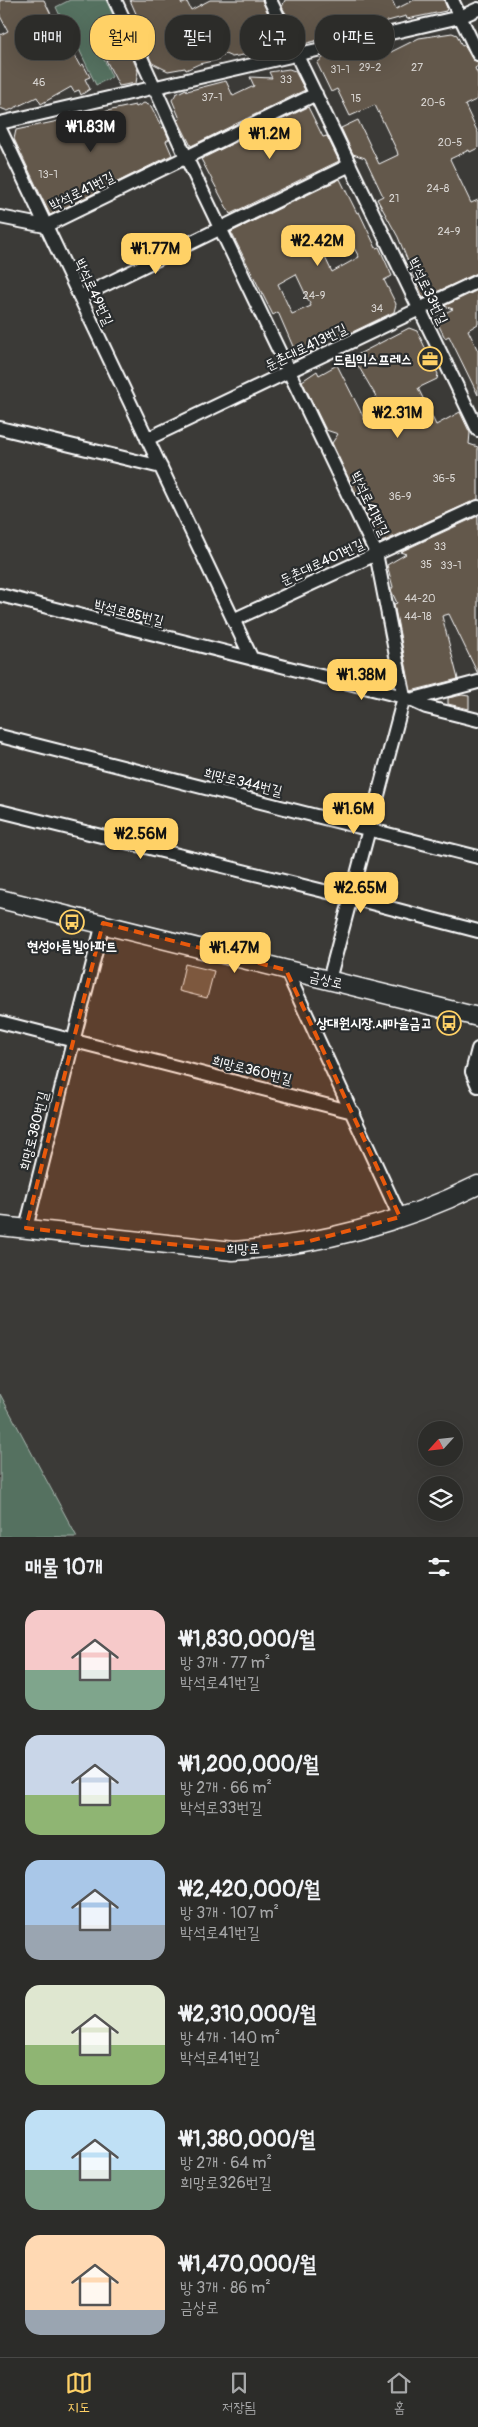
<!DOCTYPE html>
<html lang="ko">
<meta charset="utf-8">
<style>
:root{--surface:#2c2c29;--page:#343431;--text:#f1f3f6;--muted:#a6a7a8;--line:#484846;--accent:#ffd166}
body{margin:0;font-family:Pangolin,"Poor Story",sans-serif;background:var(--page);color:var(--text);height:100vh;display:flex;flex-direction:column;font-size:19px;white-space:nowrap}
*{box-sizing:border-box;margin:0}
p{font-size:16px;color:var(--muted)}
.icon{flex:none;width:28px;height:28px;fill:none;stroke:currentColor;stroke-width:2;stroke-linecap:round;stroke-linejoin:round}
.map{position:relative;height:1537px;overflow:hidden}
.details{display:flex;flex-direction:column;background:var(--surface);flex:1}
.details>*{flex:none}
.guide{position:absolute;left:15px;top:15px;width:449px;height:45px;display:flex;gap:10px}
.needle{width:32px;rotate:243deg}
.buttons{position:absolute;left:418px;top:1421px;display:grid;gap:10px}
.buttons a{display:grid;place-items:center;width:45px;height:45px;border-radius:50%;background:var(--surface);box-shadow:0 5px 20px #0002,0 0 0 1px var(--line);font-size:25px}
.price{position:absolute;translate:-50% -42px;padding:0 11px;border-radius:10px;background:var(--accent);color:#111;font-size:16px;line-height:32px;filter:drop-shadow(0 1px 2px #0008)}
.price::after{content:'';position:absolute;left:50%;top:30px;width:15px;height:11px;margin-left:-8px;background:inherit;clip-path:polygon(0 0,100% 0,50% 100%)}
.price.active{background:#222;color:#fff}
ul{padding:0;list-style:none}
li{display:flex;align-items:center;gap:15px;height:125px;padding:0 25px}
li span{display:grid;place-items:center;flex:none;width:140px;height:100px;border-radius:15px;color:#555}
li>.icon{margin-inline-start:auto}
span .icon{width:60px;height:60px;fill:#fffc;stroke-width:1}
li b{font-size:21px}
h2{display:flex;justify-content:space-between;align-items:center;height:60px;padding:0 25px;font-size:21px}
.pill{padding:0 18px;border-radius:20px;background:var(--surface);box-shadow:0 5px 20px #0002,0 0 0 1px var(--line);font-size:18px;line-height:45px}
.pill.active{background:var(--accent);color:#111}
.tabs{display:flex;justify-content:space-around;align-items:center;height:70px;border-top:1px solid var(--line);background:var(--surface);font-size:14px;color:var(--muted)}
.tabs a{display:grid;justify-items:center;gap:2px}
.tabs .active{color:var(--accent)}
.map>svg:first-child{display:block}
.green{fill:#557160;stroke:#aab8b0}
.building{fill:#64584c;stroke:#fff;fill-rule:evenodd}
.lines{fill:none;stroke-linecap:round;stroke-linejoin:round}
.street-casing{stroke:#fff;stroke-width:16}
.secondary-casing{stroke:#fff;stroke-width:21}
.street{stroke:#2a2d2e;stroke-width:12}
.secondary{stroke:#2a2d2e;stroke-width:18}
.marked{fill:#e8590c;fill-opacity:0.2;stroke:#e8590c;stroke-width:4;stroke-dasharray:10 6;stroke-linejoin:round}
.labels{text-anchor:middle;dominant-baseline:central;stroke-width:4.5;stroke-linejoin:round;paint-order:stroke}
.number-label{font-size:11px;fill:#d8d5d2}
.street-label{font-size:14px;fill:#fff;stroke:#2a2d2e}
.poi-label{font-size:14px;font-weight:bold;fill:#fff;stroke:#2a2d2e;text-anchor:end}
</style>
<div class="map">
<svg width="478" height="1537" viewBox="0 0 478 1537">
<rect width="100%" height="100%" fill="#3b3a37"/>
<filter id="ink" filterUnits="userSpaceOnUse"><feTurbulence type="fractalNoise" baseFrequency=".02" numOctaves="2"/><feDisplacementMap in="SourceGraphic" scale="10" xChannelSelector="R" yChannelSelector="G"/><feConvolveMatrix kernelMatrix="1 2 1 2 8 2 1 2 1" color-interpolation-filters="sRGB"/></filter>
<g filter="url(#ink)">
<!-- green -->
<path class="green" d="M70 0H106L124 38 100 50 112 77 96 85 79 49 75 48 71 39 74 37 68 25 65 27 56 7Z
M0 1394 77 1537H0Z"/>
<!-- building -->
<path class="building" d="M0 0H44L67 47 69 46 80 66 83 64 90 77 85 79 90 89 81 95 79 90 74 92 71 87 41 104 37 97 8 111 0 108V35L8 31 0 16Z
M130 0H180L182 4 187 2 191 10 210 0H262L282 44 278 49 232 57 225 54 217 60 199 64 186 70 185 68 168 71 152 63 143 43 148 41Z
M285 0H392L396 9 414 0H444L447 8 446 11 407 19 406 16 304 44 282 7Z
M452 33 457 35 462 46 464 45 473 60 478 62V66L475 68 478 75V99L465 105 478 133V148L470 152 469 150 450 159 471 203 478 200V273L423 298 398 237 377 199 383 196 365 158 353 154 341 128 358 120 379 164 398 155 397 151 375 105 350 116 337 89 331 92 317 63 324 57 388 47 391 52 419 38Z
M129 50 138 71 136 83 119 86 106 60Z
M289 69 295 71 305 90 191 146 178 120 180 119 172 100 176 94 186 89 187 91 226 81 233 96 254 86 250 77 272 78 269 72Z
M144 103 151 106 162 128 164 127 169 139 166 141 172 155 50 215 14 139 16 130 72 118 75 126 107 111 135 105 136 107Z
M308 107 323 137 327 136 339 161 230 214 201 159Z
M340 179 357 213 359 212 376 248 379 247 392 276 384 280 396 304 394 312 342 337 337 332 320 341 322 346 298 358 278 312 273 315 231 232ZM348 237 359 257 332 272 322 251ZM296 274 311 306 292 314 278 284Z
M478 290V324L468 330 478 351V395L449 336 445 338 435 318 453 309 444 306Z
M409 328 417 331 438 374 437 379 418 388 436 425 460 412 470 433 469 444 478 447V499L382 542 379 541 362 505 365 499 356 494 332 443 338 434 326 430 302 381 317 371 319 375 337 365 367 424 387 415 353 357Z
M478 516V674L449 614 442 616 458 679 411 691 394 604 397 603 391 590 393 587 387 565 406 554 400 552Z
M462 695 469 696V709L448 704V698Z
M185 964 214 971 207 998 179 991Z"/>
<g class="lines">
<!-- street casing -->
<g class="street-casing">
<path id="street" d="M115 0 186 157 376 553 404 697 329 980
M270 0 478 430
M452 0 478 54
M0 123 460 17 478 9
M0 129 252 659
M0 217 45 226 316 94
M80 297 350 165
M0 428 161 467
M147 439 478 281
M0 595 404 697 426 707 478 720
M233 620 478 507
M410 700 478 682
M0 736 478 857
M0 811 352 898 478 931
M286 970 400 1217
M0 1022 353 1112
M478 1049 472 1072 478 1086
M26 1228 103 923"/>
</g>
<!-- secondary casing -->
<g class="secondary-casing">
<path id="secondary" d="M0 899 478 1017
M0 1226 233 1251C317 1245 403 1223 478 1185"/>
</g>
<!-- street -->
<use href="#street" class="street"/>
<!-- secondary -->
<use href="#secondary" class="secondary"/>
</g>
</g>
<!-- marked area -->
<path class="marked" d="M103 923 286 970 400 1217 306 1242 233 1251 26 1228Z"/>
<!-- icons -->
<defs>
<g id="office-ring" transform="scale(1.25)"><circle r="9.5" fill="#2a2d2e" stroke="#ffd166" stroke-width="1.5"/><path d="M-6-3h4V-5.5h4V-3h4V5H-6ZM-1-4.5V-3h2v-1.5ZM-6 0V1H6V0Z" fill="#ffd166"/></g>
<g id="bus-ring" transform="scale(1.25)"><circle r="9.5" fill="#2a2d2e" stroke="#ffd166" stroke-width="1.5"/><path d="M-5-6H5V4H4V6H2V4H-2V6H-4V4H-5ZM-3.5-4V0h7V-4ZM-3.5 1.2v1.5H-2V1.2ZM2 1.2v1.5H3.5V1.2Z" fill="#ffd166"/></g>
</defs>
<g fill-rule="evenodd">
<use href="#office-ring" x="430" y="359"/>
<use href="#bus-ring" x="72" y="922"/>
<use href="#bus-ring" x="449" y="1023"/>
</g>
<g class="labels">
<!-- number labels -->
<g class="number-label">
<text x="370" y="67">29-2</text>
<text x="417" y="67">27</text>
<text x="340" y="69">31-1</text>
<text x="286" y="79">33</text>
<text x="39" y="82">46</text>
<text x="212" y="97">37-1</text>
<text x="356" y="98">15</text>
<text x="433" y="102">20-6</text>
<text x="450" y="142">20-5</text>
<text x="48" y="174">13-1</text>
<text x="438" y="188">24-8</text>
<text x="394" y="198">21</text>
<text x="449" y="231">24-9</text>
<text x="314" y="295">24-9</text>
<text x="377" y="308">34</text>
<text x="444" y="478">36-5</text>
<text x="400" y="496">36-9</text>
<text x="440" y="546">33</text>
<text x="426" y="564">35</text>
<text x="451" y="565">33-1</text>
<text x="420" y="598">44-20</text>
<text x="418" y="616">44-18</text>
</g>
<!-- street labels -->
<g class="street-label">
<text transform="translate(82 191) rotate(-26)">박석로41번길</text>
<text transform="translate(428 291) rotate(64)">박석로33번길</text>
<text transform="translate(94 292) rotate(65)">박석로49번길</text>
<text transform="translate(306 347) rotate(-26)">둔촌대로413번길</text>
<text transform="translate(370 504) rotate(64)">박석로41번길</text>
<text transform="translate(322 562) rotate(-25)">둔촌대로401번길</text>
<text transform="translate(129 613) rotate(14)">박석로85번길</text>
<text transform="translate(243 782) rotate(14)">희망로344번길</text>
<text transform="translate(326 980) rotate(14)">금상로</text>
<text transform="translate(252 1070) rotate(14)">희망로360번길</text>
<text transform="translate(34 1131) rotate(-76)">희망로380번길</text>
<text transform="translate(243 1249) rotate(-1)">희망로</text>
</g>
<!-- poi labels -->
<g class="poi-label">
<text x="412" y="359">드림익스프레스</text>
<text x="72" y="946" text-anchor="middle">현성아름빌아파트</text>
<text x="432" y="1023">상대원시장.새마을금고</text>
</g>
</g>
</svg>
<div class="buttons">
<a><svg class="needle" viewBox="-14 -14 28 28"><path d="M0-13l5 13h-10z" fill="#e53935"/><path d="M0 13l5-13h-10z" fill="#a6a7a8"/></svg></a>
<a><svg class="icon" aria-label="layers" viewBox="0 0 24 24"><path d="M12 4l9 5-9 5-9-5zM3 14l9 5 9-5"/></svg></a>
</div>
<b class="price active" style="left:91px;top:153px">₩1.83M</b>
<b class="price" style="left:270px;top:160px">₩1.2M</b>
<b class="price" style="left:318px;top:267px">₩2.42M</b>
<b class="price" style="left:156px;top:275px">₩1.77M</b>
<b class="price" style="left:398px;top:439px">₩2.31M</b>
<b class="price" style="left:362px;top:701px">₩1.38M</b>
<b class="price" style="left:354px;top:835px">₩1.6M</b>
<b class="price" style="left:141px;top:860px">₩2.56M</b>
<b class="price" style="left:361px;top:914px">₩2.65M</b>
<b class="price" style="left:235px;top:974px">₩1.47M</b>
<div class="guide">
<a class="pill">매매</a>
<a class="pill active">월세</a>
<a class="pill">필터</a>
<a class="pill">신규</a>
<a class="pill">아파트</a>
</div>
</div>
<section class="details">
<h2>매물 10개<svg class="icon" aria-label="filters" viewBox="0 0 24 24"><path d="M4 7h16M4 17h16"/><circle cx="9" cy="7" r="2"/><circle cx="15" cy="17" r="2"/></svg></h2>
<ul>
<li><span style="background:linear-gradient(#f6c9c9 60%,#7fa58c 0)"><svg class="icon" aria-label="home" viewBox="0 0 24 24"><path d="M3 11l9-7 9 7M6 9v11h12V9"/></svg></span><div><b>₩1,830,000/월</b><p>방 3개 · 77 m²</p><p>박석로41번길</p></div></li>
<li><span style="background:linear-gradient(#c9d6e8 60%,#8fb573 0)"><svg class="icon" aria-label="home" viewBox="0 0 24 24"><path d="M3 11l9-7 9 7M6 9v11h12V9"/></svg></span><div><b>₩1,200,000/월</b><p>방 2개 · 66 m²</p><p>박석로33번길</p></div></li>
<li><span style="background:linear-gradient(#a9c7e8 65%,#9aa5b1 0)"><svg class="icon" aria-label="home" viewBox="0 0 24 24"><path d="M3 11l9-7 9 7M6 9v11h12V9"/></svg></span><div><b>₩2,420,000/월</b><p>방 3개 · 107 m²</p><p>박석로41번길</p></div></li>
<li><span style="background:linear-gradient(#dfe7d0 60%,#8fb573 0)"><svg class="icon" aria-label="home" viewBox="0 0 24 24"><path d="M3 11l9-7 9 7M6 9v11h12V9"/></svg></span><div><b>₩2,310,000/월</b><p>방 4개 · 140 m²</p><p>박석로41번길</p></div></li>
<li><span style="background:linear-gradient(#bfe0f5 60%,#7fa58c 0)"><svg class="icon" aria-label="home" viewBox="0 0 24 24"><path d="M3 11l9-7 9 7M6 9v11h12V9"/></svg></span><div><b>₩1,380,000/월</b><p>방 2개 · 64 m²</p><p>희망로326번길</p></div></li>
<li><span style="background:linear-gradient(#ffd9b3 75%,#9aa5b1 0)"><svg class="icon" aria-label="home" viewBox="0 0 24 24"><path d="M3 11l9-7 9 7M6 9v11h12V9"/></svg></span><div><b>₩1,470,000/월</b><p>방 3개 · 86 m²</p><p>금상로</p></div></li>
</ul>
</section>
<nav class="tabs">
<a class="active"><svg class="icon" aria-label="map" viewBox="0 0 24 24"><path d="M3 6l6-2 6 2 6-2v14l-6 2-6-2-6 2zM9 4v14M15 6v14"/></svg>지도</a>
<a><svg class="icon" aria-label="saved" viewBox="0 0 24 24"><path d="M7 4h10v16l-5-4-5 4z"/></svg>저장됨</a>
<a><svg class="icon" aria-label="home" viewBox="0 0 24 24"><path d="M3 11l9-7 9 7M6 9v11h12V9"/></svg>홈</a>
</nav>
